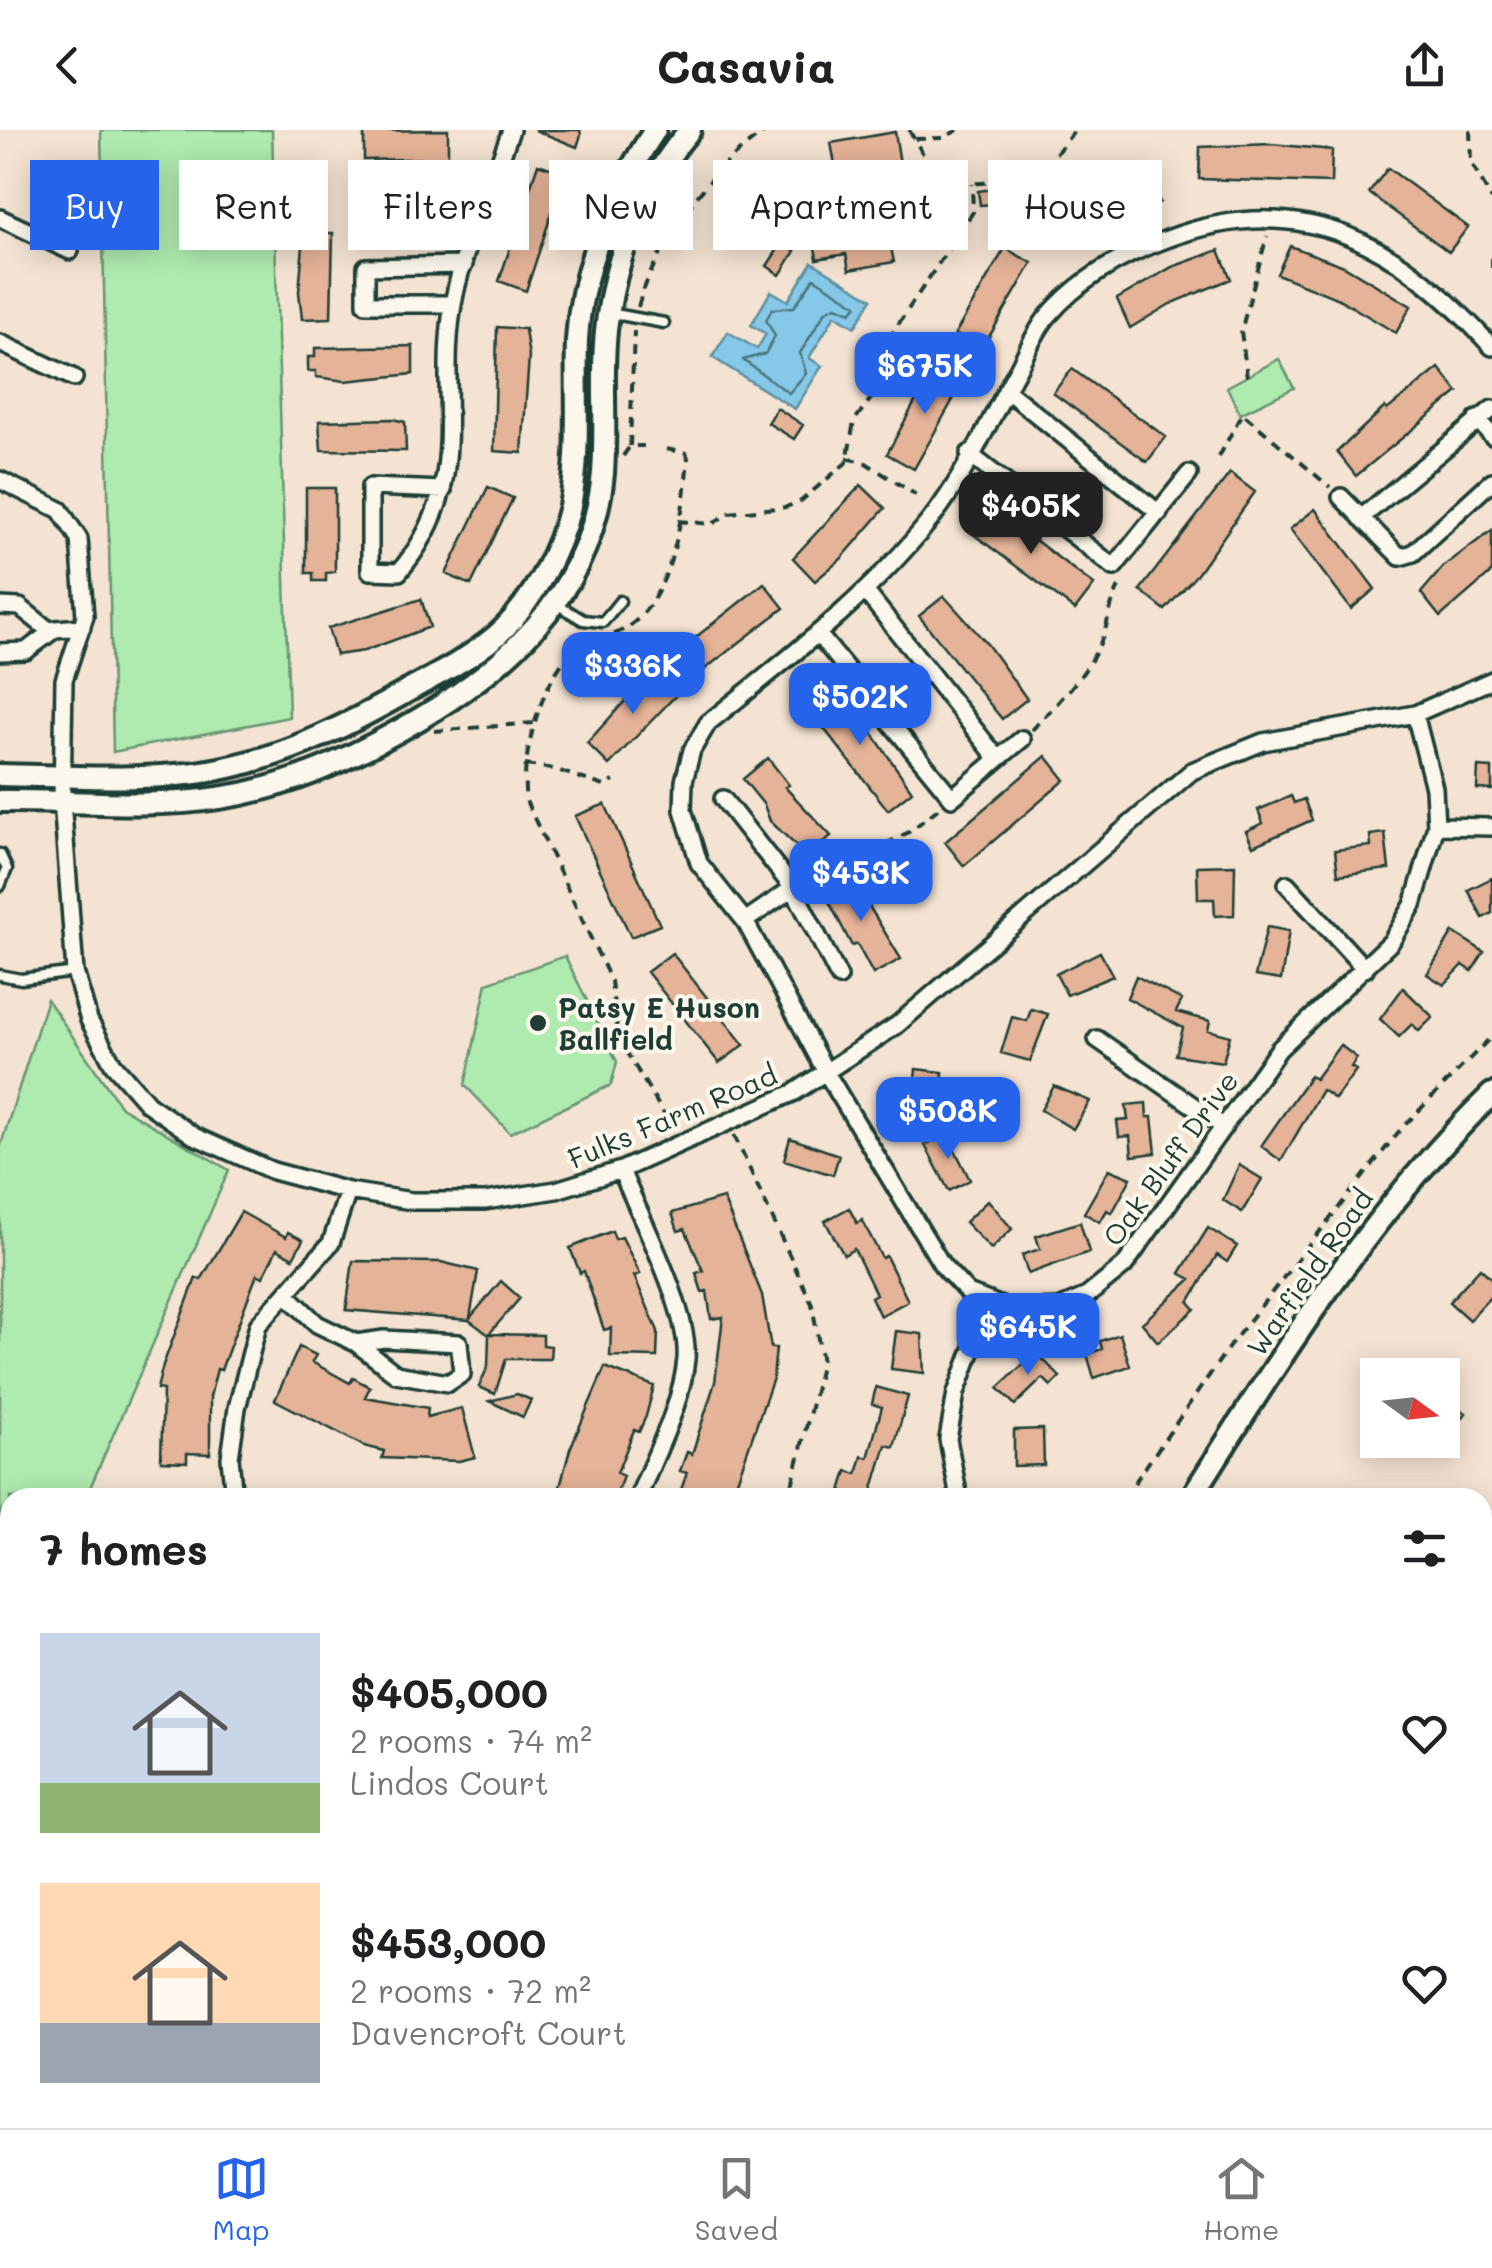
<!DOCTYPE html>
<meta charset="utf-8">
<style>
:root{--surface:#fff;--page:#f6f6f6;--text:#202124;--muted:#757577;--line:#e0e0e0;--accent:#2563eb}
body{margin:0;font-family:Mali,sans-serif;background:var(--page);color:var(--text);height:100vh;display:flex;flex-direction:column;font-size:38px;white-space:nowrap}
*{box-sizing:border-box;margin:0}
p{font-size:32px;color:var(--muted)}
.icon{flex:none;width:55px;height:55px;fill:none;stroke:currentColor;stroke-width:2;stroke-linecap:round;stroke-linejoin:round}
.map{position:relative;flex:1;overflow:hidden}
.sheet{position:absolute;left:0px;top:1358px;width:1492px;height:642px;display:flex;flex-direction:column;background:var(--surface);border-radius:30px 30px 0 0;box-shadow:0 5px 25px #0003}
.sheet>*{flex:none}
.banner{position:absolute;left:30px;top:30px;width:1432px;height:90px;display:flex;gap:20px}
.needle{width:65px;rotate:105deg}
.buttons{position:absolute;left:1360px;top:1228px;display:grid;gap:20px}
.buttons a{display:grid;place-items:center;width:100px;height:100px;border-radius:0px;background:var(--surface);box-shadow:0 5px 25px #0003;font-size:50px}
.price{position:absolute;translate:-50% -85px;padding:0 22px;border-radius:20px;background:var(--accent);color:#fff;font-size:32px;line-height:65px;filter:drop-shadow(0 2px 5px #0008)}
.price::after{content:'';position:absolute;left:50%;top:60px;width:30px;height:22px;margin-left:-15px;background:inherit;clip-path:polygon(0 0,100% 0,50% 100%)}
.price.on{background:#222;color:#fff}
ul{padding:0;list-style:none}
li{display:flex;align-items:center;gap:30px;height:250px;padding:0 40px}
li span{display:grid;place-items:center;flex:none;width:280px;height:200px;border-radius:0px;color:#555}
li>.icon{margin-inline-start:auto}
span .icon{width:120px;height:120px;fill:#fffc;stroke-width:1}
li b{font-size:42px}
h2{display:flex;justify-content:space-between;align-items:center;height:120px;padding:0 40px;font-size:42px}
.tag{padding:0 35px;border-radius:0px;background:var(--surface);box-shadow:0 5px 25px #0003;font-size:35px;line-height:90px}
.tag.on{background:var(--accent);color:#fff}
header{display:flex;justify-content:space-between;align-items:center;height:130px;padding:0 40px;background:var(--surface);font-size:45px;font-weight:700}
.tabs{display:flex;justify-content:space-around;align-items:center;height:140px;border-top:2px solid var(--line);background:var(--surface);font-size:28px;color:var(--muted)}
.tabs a{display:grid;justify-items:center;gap:5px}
.tabs .on{color:var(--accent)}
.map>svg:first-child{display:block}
.green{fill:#afeaaf;stroke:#679472;stroke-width:2.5}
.water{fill:#86c8e7;stroke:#5d909f;stroke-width:2.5}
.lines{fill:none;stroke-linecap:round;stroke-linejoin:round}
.shore{stroke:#48757c;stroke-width:2.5}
.building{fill:#e5b397;stroke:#1f3d34;stroke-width:2.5}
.lane-casing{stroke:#1f3d34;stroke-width:15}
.street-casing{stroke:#1f3d34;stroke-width:22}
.secondary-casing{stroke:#1f3d34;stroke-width:28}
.path{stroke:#1f3d34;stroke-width:4;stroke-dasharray:10 8;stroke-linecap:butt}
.lane{stroke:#fbf7ec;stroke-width:8}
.street{stroke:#fbf7ec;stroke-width:15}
.secondary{stroke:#fbf7ec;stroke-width:20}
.poi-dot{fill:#1f3d34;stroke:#fbf7ec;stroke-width:4}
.labels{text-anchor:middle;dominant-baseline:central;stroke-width:8;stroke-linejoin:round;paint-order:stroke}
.poi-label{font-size:28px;font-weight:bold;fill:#1f3d34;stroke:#fbf7ec;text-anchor:start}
.street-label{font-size:28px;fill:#1f3d34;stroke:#fbf7ec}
</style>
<header><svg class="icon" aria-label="back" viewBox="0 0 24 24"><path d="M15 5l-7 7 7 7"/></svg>Casavia<svg class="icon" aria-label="share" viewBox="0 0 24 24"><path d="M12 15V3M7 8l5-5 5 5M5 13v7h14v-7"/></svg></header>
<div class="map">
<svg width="1492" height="1998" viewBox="0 0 1492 1998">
<rect width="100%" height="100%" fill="#f4e3d2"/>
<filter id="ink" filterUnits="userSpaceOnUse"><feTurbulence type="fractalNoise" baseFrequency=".01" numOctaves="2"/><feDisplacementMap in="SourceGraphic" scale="20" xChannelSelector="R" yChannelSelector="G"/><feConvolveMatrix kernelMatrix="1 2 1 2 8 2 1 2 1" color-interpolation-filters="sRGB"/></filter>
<g filter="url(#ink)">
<!-- green -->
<path class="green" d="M101 0H272L289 587 113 622Z
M1279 229 1294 258 1240 284 1227 257Z
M565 826 617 932 611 955 510 1003 465 955 487 853Z
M47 869 121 977 229 1040 86 1367 10 1368V1679L0 1698V1018Z
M1492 1465V1709L1482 1704V1477Z
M1483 1821 1492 1825V1998H1255L1257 1990H1482Z"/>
<!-- water -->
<path class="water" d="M812 132 872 169 855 197 835 185 809 228 822 236 795 279 712 227 728 202 757 219 766 204 751 195 771 161 788 171Z"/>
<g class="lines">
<!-- shore -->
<path class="shore" d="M814 148 857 175 851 182 836 176 826 181 800 223 806 243 789 263 743 230 765 224 775 206 766 190 772 179 794 177Z"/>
</g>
<!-- building -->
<path class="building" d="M448 0V28L364 30V1Z
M535 0H580L581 5 577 17Z
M895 2 901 40 928 35 941 109 891 118 894 132 849 140 846 124 817 129 809 82 832 78 829 63 840 61 831 13Z
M1271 14 1332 20 1331 53 1199 49 1200 17Z
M538 34 565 43 526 161 499 151Z
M1388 38 1468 97 1449 122 1369 63Z
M1147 44 1160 72 1067 112 1055 84 1099 60Z
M993 59 995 74 980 75 978 61Z
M406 68 435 72V99H364V71Z
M304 103H333L331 188 302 189 299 162Z
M782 113 795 121 780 145 767 136Z
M1290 116 1344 136 1411 176 1396 203 1339 169 1277 144Z
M1005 118 1032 133 982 219 955 204Z
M1219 120 1231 149 1170 174 1130 198 1117 169 1172 137Z
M497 197 525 199 529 227 522 323 494 321Z
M413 216V244L345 251 316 247V241H308V227H315V218Z
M935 235 964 250 914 339 887 324Z
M1439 238 1458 262 1356 346 1337 322 1385 277 1387 280Z
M1072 239 1166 307 1147 332 1053 263Z
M777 278 803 295 794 309 768 293Z
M393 289 405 292 406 321 321 320 319 291Z
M1230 343 1255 362 1198 443 1165 480 1140 460Z
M861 355 885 378 841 429 815 451 793 428Z
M488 357 513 368 471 455 446 444Z
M306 358H335V442L326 443V451H313V443H306Z
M989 375 1094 455 1075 480 969 401Z
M1315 379 1375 459 1351 479 1290 399Z
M1492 400V442L1440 487 1421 463 1444 436Z
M764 453 784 478 705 539 686 515Z
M944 466 988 515 1027 569 1002 589 919 486Z
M421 469 430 497 364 521 336 525 328 498Z
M654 539 679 562 609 635 587 613Z
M831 557 866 594 912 661 888 680 807 577Z
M1046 626 1065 650 964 736 945 712Z
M768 628 789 655 785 657 831 706 807 726 770 691 764 675 743 649Z
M1478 637 1492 638V660L1477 659Z
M1291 666 1294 673 1304 669 1312 690 1253 716 1246 701 1263 693 1258 680Z
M605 674 660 795 631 807 575 686Z
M1385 703 1389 739 1338 745 1335 720 1371 716 1370 705Z
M1235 735 1234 785 1215 786 1214 769H1198L1197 736Z
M849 743 901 829 873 844 857 814 852 816 822 758Z
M1492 748V783L1483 788 1468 760Z
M1267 797 1289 801 1281 850 1255 846Z
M1453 802 1484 822 1472 841 1463 835 1444 855 1427 844Z
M1100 822 1113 846 1067 865 1056 844Z
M672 823 744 915 719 933 647 842Z
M1136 846 1182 870 1176 882 1210 891 1208 900 1230 906 1223 932 1176 925 1183 898 1127 868Z
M1403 858 1433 887 1419 901 1412 894 1399 907 1380 889Z
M1031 879 1048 884 1030 931 1001 923 1012 887 1027 891Z
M1340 915 1357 928 1351 937 1356 940 1335 969 1322 960 1281 1031 1261 1016 1310 946 1315 949Z
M916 939 943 942 941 973 930 972 940 991 917 990 918 973H913Z
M1054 956 1090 971 1073 999 1041 980Z
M1146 973 1147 987H1152L1156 1023 1132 1026 1130 1006 1119 1007 1117 991 1128 990 1126 975Z
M947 1004 970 1050 949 1061 925 1015Z
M790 1008 839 1025 833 1045 784 1030Z
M1239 1035 1262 1049 1242 1082 1223 1070Z
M1109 1039 1131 1048 1112 1083 1107 1080 1100 1092 1084 1083Z
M723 1068 762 1165 771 1218H776L773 1248 731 1368H678L687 1343 680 1341 687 1322 692 1324 715 1252 723 1187 711 1189 707 1161 702 1162 696 1143 703 1141 685 1099 678 1101 672 1083Z
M988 1070 1012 1099 991 1119 965 1092Z
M849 1078 857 1093 862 1090 882 1128 886 1126 908 1171 880 1186 871 1167 876 1164 854 1119 844 1125 825 1091Z
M241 1082 286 1107 288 1102 303 1110 293 1128 277 1119 263 1147 257 1144 221 1240 217 1239 210 1267V1324L187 1323V1332L161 1331 163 1260 157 1259 163 1235 196 1148 201 1150Z
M1080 1092 1089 1122 1028 1144 1022 1125 1040 1119 1036 1106Z
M1208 1098 1237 1116 1227 1132 1217 1125 1189 1172 1195 1179 1158 1212 1142 1193 1191 1149 1180 1143Z
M612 1101 615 1109 622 1107 640 1144 634 1146 658 1201 657 1227 610 1226 611 1198 604 1200 584 1141 580 1143 570 1118Z
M353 1131 441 1132 478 1141 470 1188 501 1151 520 1168 489 1204 543 1205V1215L551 1216 550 1229H506L495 1264 479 1257 488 1236 489 1205 469 1190 346 1180Z
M1480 1138 1492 1149V1165L1469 1190 1449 1172Z
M896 1201 922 1204 924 1243 891 1239Z
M1120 1204 1130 1236 1094 1248 1087 1224 1102 1219 1100 1211Z
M299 1217 316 1225 312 1232 350 1253 353 1248 370 1257 365 1267 428 1278 427 1287 462 1278 475 1327 459 1331 382 1328 384 1321 364 1316 275 1270Z
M1036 1222 1060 1247 1051 1256 1043 1248 1015 1275 998 1258Z
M605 1237 654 1256 646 1286 639 1302 634 1300 617 1343 623 1346 615 1368H557L570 1319Z
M876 1257 908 1266 894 1317 886 1315 870 1368H839L847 1341 857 1344 862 1326 868 1328 882 1277 872 1274Z
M517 1264 531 1270 523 1287 489 1271Z
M1442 1266 1466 1283 1442 1315Z
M1043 1299 1044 1335 1014 1336V1300Z"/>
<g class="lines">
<!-- lane casing -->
<g class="lane-casing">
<path id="lane" d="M609 183 664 193
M555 473 583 490 603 492 620 471
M0 724 7 739 0 756
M0 845 21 849 75 842"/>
</g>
<!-- street casing -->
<g class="street-casing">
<path id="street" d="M0 88 70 121
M453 174H366V137L464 135
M0 213 74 248
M1006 260 1159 383
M1477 289 1492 306
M969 324 1114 437 1189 344
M0 350 60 380 79 409 85 486 64 550 62 670 75 842 89 890 113 934 148 974 194 1006 273 1041 348 1061 412 1071H485L556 1060 621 1040 795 962 897 895 1192 641 1263 612 1415 584 1492 550
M443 360 370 357V441L399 442C477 349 434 272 454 169 465 112 492 55 511 0
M1341 367 1400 427 1413 423 1492 351
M1361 388 1492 279
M0 476 20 477 50 501
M818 504 952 668 998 629 866 462
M0 522 26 521 55 499 82 497
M1415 584 1434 658 1436 696 1413 775 1391 812 1279 919 1124 1136 1087 1166 1059 1178 1012 1180 968 1163 942 1135 827 944 745 791 699 733 683 680 684 651 692 620 708 593C787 529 867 469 931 389 966 345 990 288 1018 239 1027 222 1035 201 1048 186 1079 150 1122 125 1167 109 1304 57 1400 115 1492 217
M998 629 1022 609
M723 669 793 758 839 847
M1436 696 1492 697
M1287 754 1365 839
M745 791 793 758
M1097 909 1224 997
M621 1040C640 1087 690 1181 686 1229 682 1275 655 1324 638 1368
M288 1166 317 1194 356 1213 396 1244 448 1253 462 1244 459 1213 384 1209 356 1213
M234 1368 230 1328 237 1278 258 1195 331 1113 348 1061
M959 1368 948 1309 956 1263 990 1171
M235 1990 241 1998
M421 1990 428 1998
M662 1990 664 1998
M365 1998 373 1990"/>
</g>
<!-- secondary casing -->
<g class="secondary-casing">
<path id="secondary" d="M0 645C64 646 133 651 196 643 277 632 343 598 413 558 441 543 471 527 496 506 531 475 560 421 570 376 581 322 575 265 577 210 581 134 614 62 655 0
M0 671C72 670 148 679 219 668 286 658 343 632 402 599 502 543 592 466 603 343 607 291 600 236 608 185 618 119 646 50 690 0
M1191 1368C1282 1225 1370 1082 1492 964
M885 1998 888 1990"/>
</g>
<!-- path -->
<path class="path" d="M909 0 923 24 965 54C1038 49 1029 57 1075 0
M1470 0 1471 32 1492 70
M915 9 943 8 958 0
M1492 128V140
M638 177C655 116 711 36 765 2
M1247 247 1241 201 1267 106
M630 316 634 201
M666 319 686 323 688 328C684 374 677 437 649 476 621 514 597 502 572 523 542 547 517 637 527 673L611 851 618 908 673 999
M623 326 630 316H644
M1219 327 1242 283 1330 357
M847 328 866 333 916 365
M678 391 713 394 728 383 786 377 801 371 847 332 854 291 891 242 889 208 973 82 972 54
M1032 600C1056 574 1087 545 1101 511 1109 493 1109 475 1119 457
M434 601 534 593
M525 635 554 639 604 656 614 651
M805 750 853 719 880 717 909 702 939 678
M734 1005 812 1174 822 1232 789 1368
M1124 1368 1231 1214 1400 1000 1492 906"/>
<!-- lane -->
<use href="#lane" class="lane"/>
<!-- street -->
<use href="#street" class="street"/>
<!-- secondary -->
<use href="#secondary" class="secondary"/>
</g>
</g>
<!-- markers -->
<circle class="poi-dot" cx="538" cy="893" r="10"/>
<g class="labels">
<!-- poi labels -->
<g class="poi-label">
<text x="558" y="877">Patsy E Huson<tspan x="558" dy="32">Ballfield</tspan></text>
</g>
<!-- street labels -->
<g class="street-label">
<text transform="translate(672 986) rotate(-23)">Fulks Farm Road</text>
<text transform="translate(1170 1028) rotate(-54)">Oak Bluff Drive</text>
<text transform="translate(1309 1142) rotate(-55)">Warfield Road</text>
</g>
</g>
</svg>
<div class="buttons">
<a><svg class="needle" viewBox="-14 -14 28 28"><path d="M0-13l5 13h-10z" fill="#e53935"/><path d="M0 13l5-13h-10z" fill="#757577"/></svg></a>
</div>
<b class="price" style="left:925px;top:287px">$675K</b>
<b class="price on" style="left:1031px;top:427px">$405K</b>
<b class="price" style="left:633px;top:587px">$336K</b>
<b class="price" style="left:860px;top:618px">$502K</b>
<b class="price" style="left:861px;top:794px">$453K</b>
<b class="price" style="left:948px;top:1032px">$508K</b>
<b class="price" style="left:1028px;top:1248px">$645K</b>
<div class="banner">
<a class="tag on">Buy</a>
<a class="tag">Rent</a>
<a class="tag">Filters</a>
<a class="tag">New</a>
<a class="tag">Apartment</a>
<a class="tag">House</a>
</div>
<section class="sheet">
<h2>7 homes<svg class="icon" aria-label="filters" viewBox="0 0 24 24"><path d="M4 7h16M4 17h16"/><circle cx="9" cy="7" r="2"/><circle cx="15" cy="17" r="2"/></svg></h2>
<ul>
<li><span style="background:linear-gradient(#c9d6e8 75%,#8fb573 0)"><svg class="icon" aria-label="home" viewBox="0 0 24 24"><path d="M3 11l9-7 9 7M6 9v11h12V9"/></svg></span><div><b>$405,000</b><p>2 rooms · 74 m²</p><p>Lindos Court</p></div><svg class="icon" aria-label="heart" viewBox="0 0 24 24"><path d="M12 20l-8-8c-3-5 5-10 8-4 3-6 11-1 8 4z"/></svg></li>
<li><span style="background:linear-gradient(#ffd9b3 70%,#9aa5b1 0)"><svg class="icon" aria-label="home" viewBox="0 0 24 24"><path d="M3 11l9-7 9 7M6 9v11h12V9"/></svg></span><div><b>$453,000</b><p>2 rooms · 72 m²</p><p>Davencroft Court</p></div><svg class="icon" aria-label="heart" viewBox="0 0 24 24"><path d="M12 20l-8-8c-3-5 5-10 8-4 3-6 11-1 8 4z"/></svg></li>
</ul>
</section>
</div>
<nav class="tabs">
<a class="on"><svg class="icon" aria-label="map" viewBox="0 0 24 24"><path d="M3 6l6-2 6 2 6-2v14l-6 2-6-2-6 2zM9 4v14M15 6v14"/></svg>Map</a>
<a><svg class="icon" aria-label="saved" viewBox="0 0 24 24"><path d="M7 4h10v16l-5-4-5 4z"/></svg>Saved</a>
<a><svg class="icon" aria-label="home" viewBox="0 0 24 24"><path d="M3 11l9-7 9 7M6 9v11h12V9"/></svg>Home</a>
</nav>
